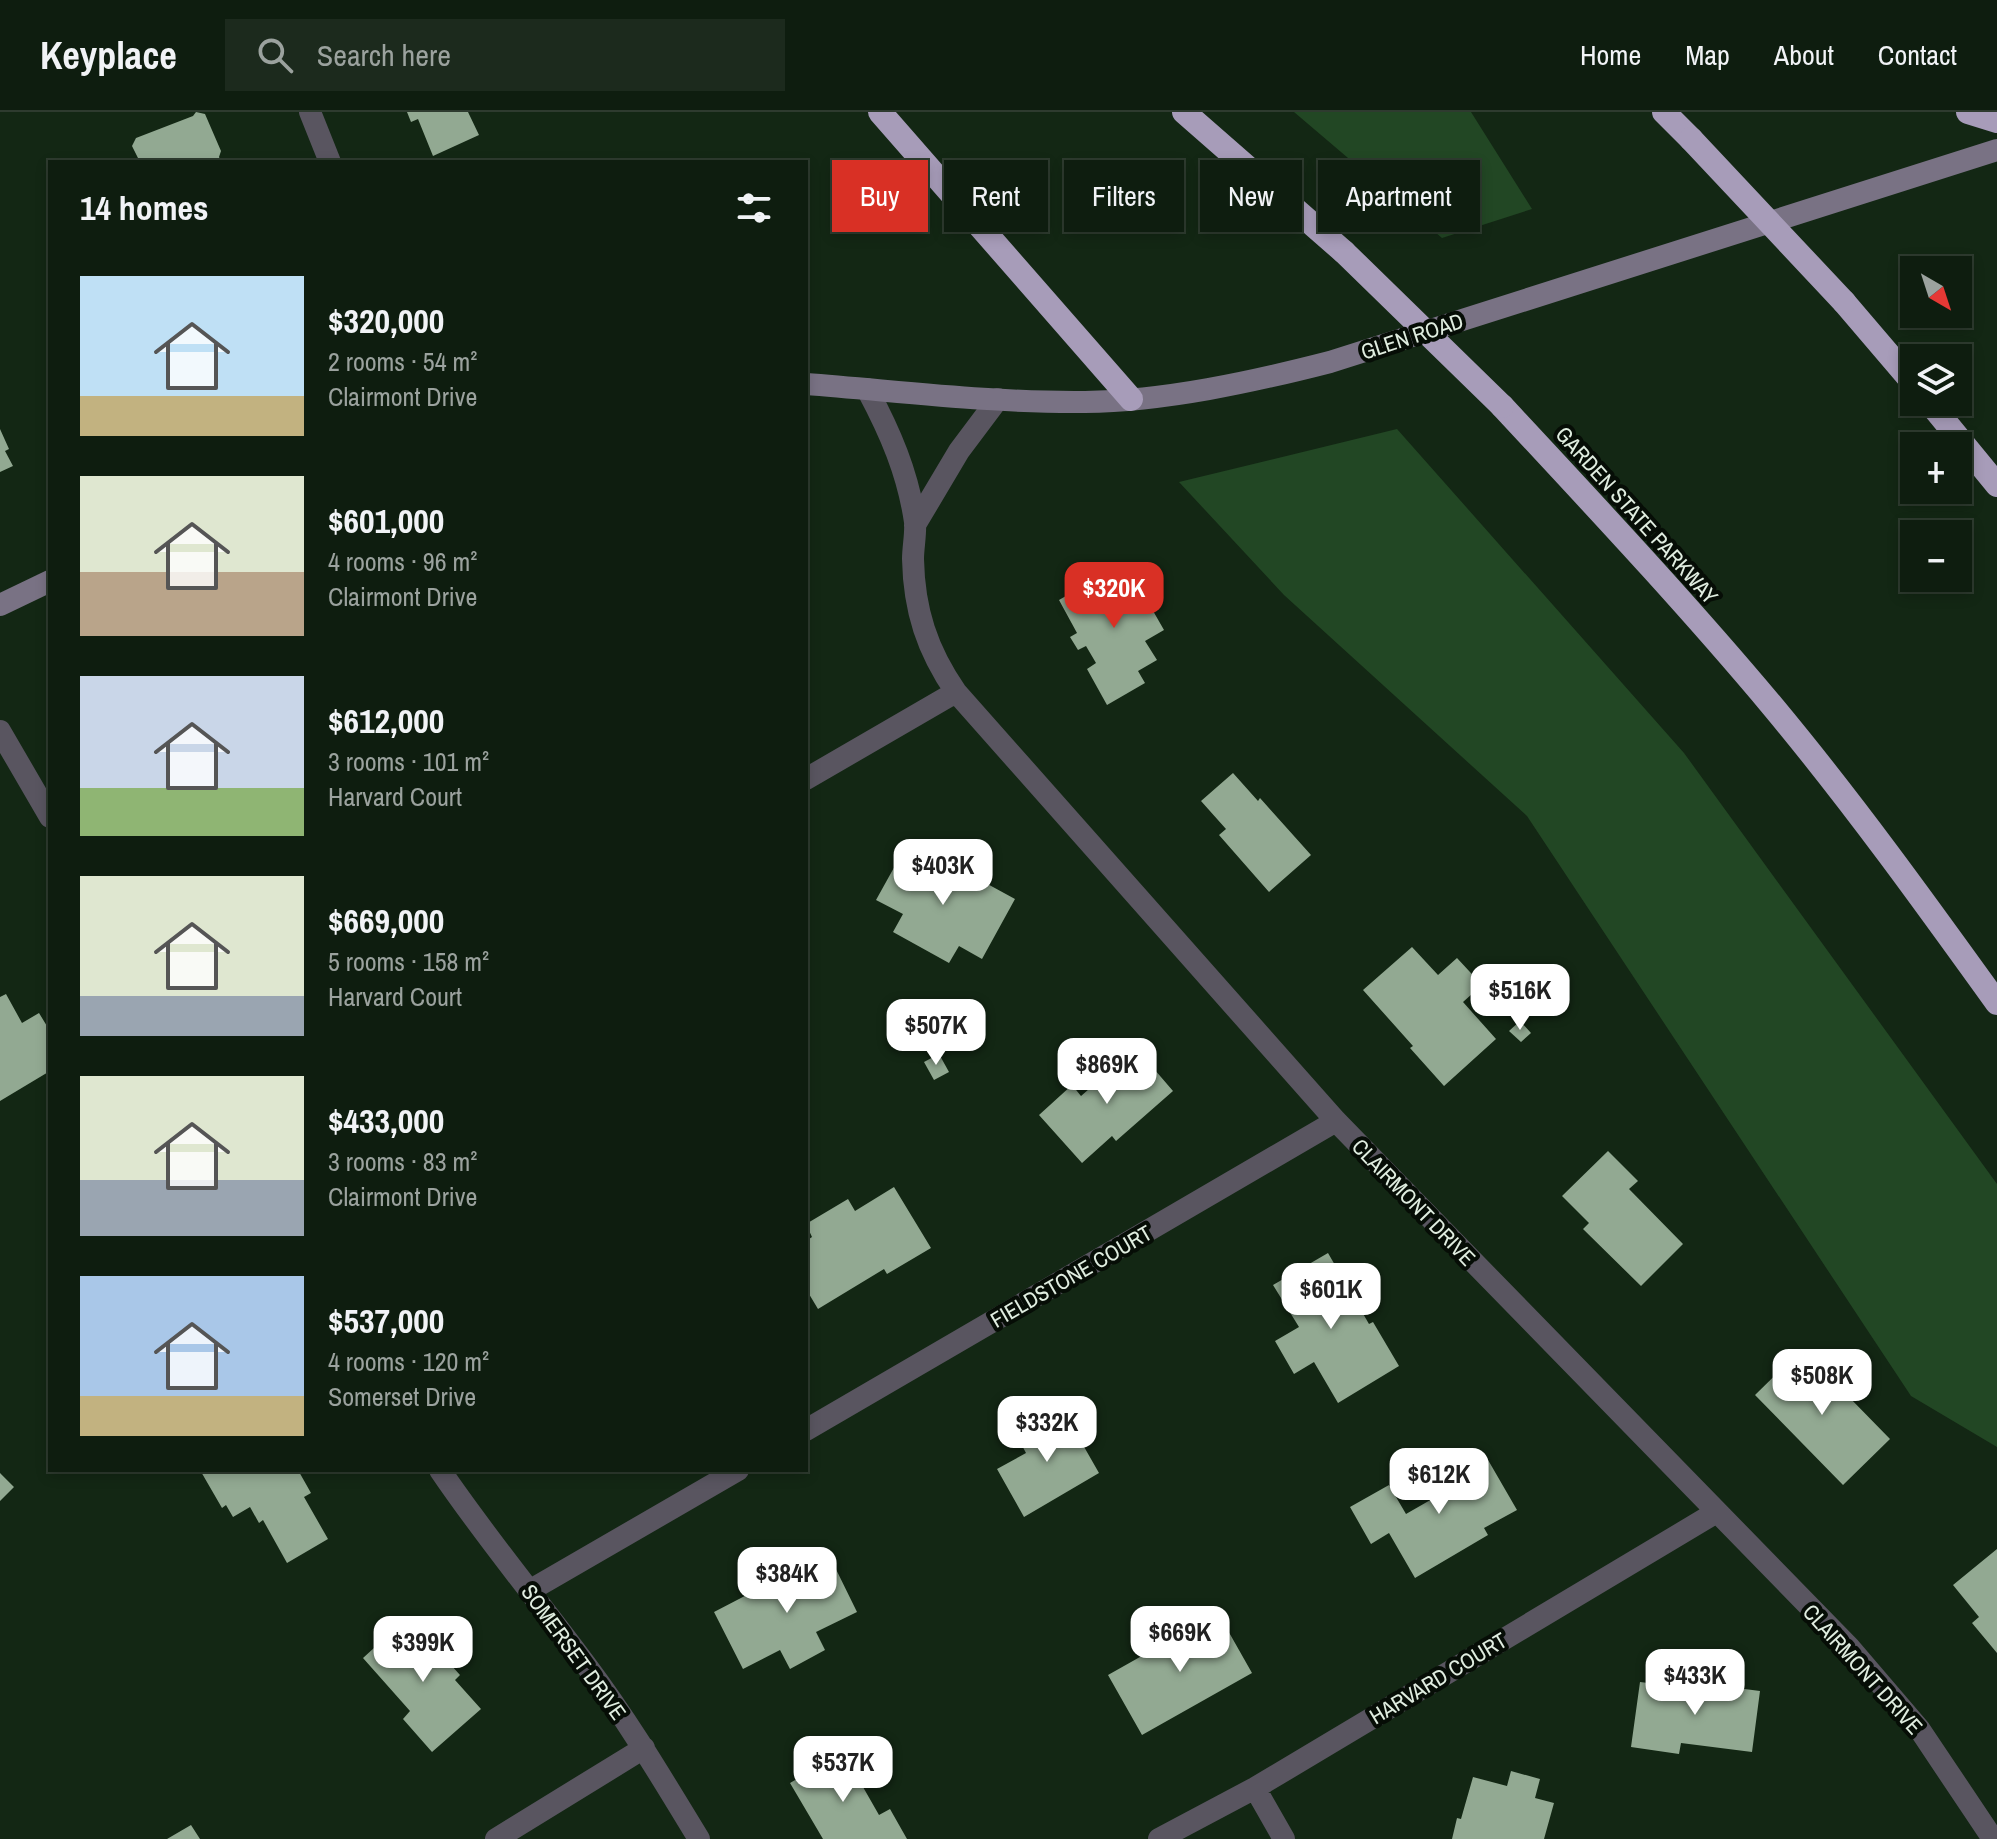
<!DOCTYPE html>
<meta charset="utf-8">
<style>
:root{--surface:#0e1d0f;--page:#1c2a1d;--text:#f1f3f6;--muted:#9ba29e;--line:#2e3b2f;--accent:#d93025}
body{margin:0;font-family:"Archivo Narrow",sans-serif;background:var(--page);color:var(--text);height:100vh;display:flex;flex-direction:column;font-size:30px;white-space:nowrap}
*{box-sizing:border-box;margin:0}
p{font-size:26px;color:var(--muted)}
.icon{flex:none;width:44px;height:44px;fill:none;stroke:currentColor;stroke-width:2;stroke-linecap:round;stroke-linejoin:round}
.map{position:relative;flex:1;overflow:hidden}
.details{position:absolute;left:48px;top:48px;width:760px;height:1312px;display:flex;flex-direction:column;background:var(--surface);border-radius:0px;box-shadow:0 4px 12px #0003,0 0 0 2px var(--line)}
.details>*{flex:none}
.hud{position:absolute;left:832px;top:48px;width:760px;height:72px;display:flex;gap:16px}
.needle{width:52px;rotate:141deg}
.controls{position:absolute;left:1900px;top:144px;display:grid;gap:16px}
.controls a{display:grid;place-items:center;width:72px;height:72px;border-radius:0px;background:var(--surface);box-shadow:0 4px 12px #0003,0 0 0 2px var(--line);font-size:40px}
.price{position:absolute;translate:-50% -68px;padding:0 18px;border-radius:16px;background:#fff;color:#222;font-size:26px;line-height:52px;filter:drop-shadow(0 2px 4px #0008)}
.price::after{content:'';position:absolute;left:50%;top:48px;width:24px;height:18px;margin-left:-12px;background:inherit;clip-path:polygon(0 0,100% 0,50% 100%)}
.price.current{background:var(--accent);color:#fff}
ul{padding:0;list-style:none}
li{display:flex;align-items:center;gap:24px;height:200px;padding:0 32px}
li span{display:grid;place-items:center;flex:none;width:224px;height:160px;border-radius:0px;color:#555}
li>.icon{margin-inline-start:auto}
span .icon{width:96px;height:96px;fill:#fffc;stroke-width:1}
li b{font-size:34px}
h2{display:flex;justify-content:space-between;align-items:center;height:96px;padding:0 32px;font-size:34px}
.pill{padding:0 28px;border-radius:0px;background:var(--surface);box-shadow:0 4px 12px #0003,0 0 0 2px var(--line);font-size:28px;line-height:72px}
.pill.current{background:var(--accent);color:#fff}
header{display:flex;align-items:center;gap:48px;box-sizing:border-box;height:112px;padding:0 40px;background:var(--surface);border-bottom:2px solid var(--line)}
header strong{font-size:38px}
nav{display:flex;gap:44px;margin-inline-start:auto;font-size:28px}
.search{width:560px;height:72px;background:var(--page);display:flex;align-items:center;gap:20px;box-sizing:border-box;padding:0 28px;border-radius:0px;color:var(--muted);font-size:30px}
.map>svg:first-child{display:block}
.green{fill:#224724}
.building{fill:#92a992}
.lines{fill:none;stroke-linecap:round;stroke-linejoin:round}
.minor{stroke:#595560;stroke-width:22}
.secondary{stroke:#797284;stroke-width:22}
.motorway{stroke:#a79cb9;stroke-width:24}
.motorway-bridge{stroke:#a79cb9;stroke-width:24}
.labels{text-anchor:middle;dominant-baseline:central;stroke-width:8;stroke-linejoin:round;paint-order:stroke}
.street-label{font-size:22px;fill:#e0ede0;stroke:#060d06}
</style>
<header>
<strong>Keyplace</strong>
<div class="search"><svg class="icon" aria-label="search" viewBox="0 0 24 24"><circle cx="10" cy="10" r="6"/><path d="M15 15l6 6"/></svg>Search here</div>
<nav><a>Home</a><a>Map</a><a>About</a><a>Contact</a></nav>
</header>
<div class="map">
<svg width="1997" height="1727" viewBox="0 0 1997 1727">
<rect width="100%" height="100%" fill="#132714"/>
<!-- green -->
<path class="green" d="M1294 0H1471L1532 97 1442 126Z
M1397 317 1684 641 1997 1072V1335L1911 1284 1527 704 1284 483 1179 370Z"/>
<!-- building -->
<path class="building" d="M196 0 205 2 221 39 219 45 221 50H129L138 46 132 34 136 26 193 4Z
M407 0H468L479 23 433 44 418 7 411 10Z
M0 317 9 337 5 339 13 354 0 360Z
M1125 450 1164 518 1145 529 1157 548 1138 559 1145 571 1107 593 1087 557 1096 551 1086 534 1078 538 1070 525 1077 521 1059 488Z
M1233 661 1258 689 1260 686 1311 743 1269 780 1219 723 1226 717 1201 689Z
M906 734 968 769 971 763 1015 787 982 847 959 834 949 851 893 820 903 802 876 788Z
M1412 835 1438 863 1457 846 1482 873 1463 890 1496 927 1444 974 1410 936 1413 934 1363 878Z
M6 882 22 911 39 901 50 919V959L0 989V885Z
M1520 909 1531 921 1521 930 1509 919Z
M1136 936 1173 979 1116 1029 1112 1024 1082 1051 1039 1003 1072 973 1081 984Z
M939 942 949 960 934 968 924 950Z
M1608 1039 1638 1069 1629 1077 1683 1132 1641 1174 1583 1117 1589 1111 1562 1084Z
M894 1075 931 1136 887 1162 884 1157 818 1197 806 1177V1129L812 1125 806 1112 848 1087 855 1099Z
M1328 1141 1369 1212 1373 1210 1399 1254 1338 1291 1314 1250 1294 1262 1275 1229 1299 1215 1273 1173Z
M1802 1237 1890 1327 1843 1373 1755 1283Z
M1063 1298 1099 1361 1024 1405 997 1357 1026 1341 1017 1324Z
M1484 1341 1517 1398 1484 1416 1488 1423 1415 1466 1389 1421 1371 1432 1350 1395 1389 1373 1406 1402 1453 1375 1446 1363Z
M200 1358H298L311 1381 304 1385 328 1427 287 1451 263 1408 259 1411 250 1395 233 1405 226 1393 222 1396Z
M0 1361 14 1375 0 1389Z
M1997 1437V1541L1972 1511 1979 1505 1953 1473Z
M828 1441 857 1500 816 1520 825 1538 790 1557 780 1538 743 1557 714 1500Z
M1218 1501 1252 1561 1142 1623 1108 1563Z
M408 1505 460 1563 455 1568 481 1597 432 1640 403 1607 410 1599 363 1546Z
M1683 1569 1760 1579 1752 1640 1681 1631 1679 1642 1631 1635 1640 1570 1682 1575Z
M843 1640 879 1703 890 1697 907 1727H823L790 1671Z
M1511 1659 1540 1667 1535 1686 1554 1691 1544 1727H1452L1457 1706 1461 1707 1473 1665 1507 1674Z
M191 1713 200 1727H167Z"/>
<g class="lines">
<!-- minor -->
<path class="minor" d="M310 0 330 50
M867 277C890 320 908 361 915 410 916 422 913 435 913 447 914 498 927 538 956 580L1336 1009 1849 1535 1920 1618 1993 1727
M915 413 959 339 998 287
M0 619 50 705
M806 667 956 580
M806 1318 1336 1009
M440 1358C486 1426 538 1488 586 1553 628 1609 663 1668 699 1727
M529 1479 738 1358
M1255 1676 1284 1727
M496 1727 644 1636
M1159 1727 1255 1676 1715 1401"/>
<!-- secondary -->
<path class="secondary" d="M806 272C898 279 992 291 1085 290 1165 289 1252 270 1330 250L1997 38
M0 493 50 469"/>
<!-- motorway -->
<path class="motorway" d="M880 0 1131 287
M1184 0 1344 140
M1664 0 1691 27
M1968 0 1997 9
M1844 190 1914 272
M1929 290 1997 373
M1502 294C1594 393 1687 492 1774 596 1853 691 1925 791 1997 891"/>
<!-- motorway-bridge -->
<path class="motorway-bridge" d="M1691 27 1844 190
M1344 140 1502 294"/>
</g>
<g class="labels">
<!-- street labels -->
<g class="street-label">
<text transform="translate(1412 224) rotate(-18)">GLEN ROAD</text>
<text transform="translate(1637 403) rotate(48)">GARDEN STATE PARKWAY</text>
<text transform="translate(1414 1090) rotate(46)">CLAIRMONT DRIVE</text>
<text transform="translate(1071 1164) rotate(-30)">FIELDSTONE COURT</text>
<text transform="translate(574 1540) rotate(54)">SOMERSET DRIVE</text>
<text transform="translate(1863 1557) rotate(48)">CLAIRMONT DRIVE</text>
<text transform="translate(1438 1566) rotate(-31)">HARVARD COURT</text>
</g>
</g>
</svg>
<div class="controls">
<a><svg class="needle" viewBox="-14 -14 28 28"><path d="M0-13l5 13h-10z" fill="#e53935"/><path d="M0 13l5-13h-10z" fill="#9ba29e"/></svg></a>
<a><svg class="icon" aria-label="layers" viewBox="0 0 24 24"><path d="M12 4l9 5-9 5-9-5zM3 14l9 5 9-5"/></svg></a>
<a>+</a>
<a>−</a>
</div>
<b class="price current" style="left:1114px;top:518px">$320K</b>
<b class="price" style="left:943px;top:795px">$403K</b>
<b class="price" style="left:1520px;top:920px">$516K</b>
<b class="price" style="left:936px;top:955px">$507K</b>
<b class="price" style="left:1107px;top:994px">$869K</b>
<b class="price" style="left:1331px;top:1219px">$601K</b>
<b class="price" style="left:1822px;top:1305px">$508K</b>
<b class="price" style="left:1047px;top:1352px">$332K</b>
<b class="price" style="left:1439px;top:1404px">$612K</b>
<b class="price" style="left:787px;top:1503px">$384K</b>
<b class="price" style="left:1180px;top:1562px">$669K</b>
<b class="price" style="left:423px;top:1572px">$399K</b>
<b class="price" style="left:1695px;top:1605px">$433K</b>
<b class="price" style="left:843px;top:1692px">$537K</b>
<div class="hud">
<a class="pill current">Buy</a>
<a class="pill">Rent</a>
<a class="pill">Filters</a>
<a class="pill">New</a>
<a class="pill">Apartment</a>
</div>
<section class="details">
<h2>14 homes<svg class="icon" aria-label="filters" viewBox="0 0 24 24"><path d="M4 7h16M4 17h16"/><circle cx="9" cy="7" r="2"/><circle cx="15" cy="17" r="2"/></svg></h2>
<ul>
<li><span style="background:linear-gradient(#bfe0f5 75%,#c2b280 0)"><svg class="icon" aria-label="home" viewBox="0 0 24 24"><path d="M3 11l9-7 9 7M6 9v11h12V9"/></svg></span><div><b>$320,000</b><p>2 rooms · 54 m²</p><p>Clairmont Drive</p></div></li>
<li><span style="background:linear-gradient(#dfe7d0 60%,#b9a48a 0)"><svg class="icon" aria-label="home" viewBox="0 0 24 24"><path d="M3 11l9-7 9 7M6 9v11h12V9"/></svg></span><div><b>$601,000</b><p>4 rooms · 96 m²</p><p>Clairmont Drive</p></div></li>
<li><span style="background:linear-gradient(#c9d6e8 70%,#8fb573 0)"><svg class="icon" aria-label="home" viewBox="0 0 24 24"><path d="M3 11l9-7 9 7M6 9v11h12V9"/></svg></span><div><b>$612,000</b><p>3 rooms · 101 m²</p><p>Harvard Court</p></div></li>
<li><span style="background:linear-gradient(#dfe7d0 75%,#9aa5b1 0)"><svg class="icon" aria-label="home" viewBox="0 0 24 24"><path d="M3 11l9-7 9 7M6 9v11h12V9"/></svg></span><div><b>$669,000</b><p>5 rooms · 158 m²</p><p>Harvard Court</p></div></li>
<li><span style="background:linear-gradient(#dfe7d0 65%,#9aa5b1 0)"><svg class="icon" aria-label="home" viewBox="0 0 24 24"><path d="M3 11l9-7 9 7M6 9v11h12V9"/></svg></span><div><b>$433,000</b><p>3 rooms · 83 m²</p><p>Clairmont Drive</p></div></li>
<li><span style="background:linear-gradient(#a9c7e8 75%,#c2b280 0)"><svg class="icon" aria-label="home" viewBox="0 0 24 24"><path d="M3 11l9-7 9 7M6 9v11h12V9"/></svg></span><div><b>$537,000</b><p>4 rooms · 120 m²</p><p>Somerset Drive</p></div></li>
</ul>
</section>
</div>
